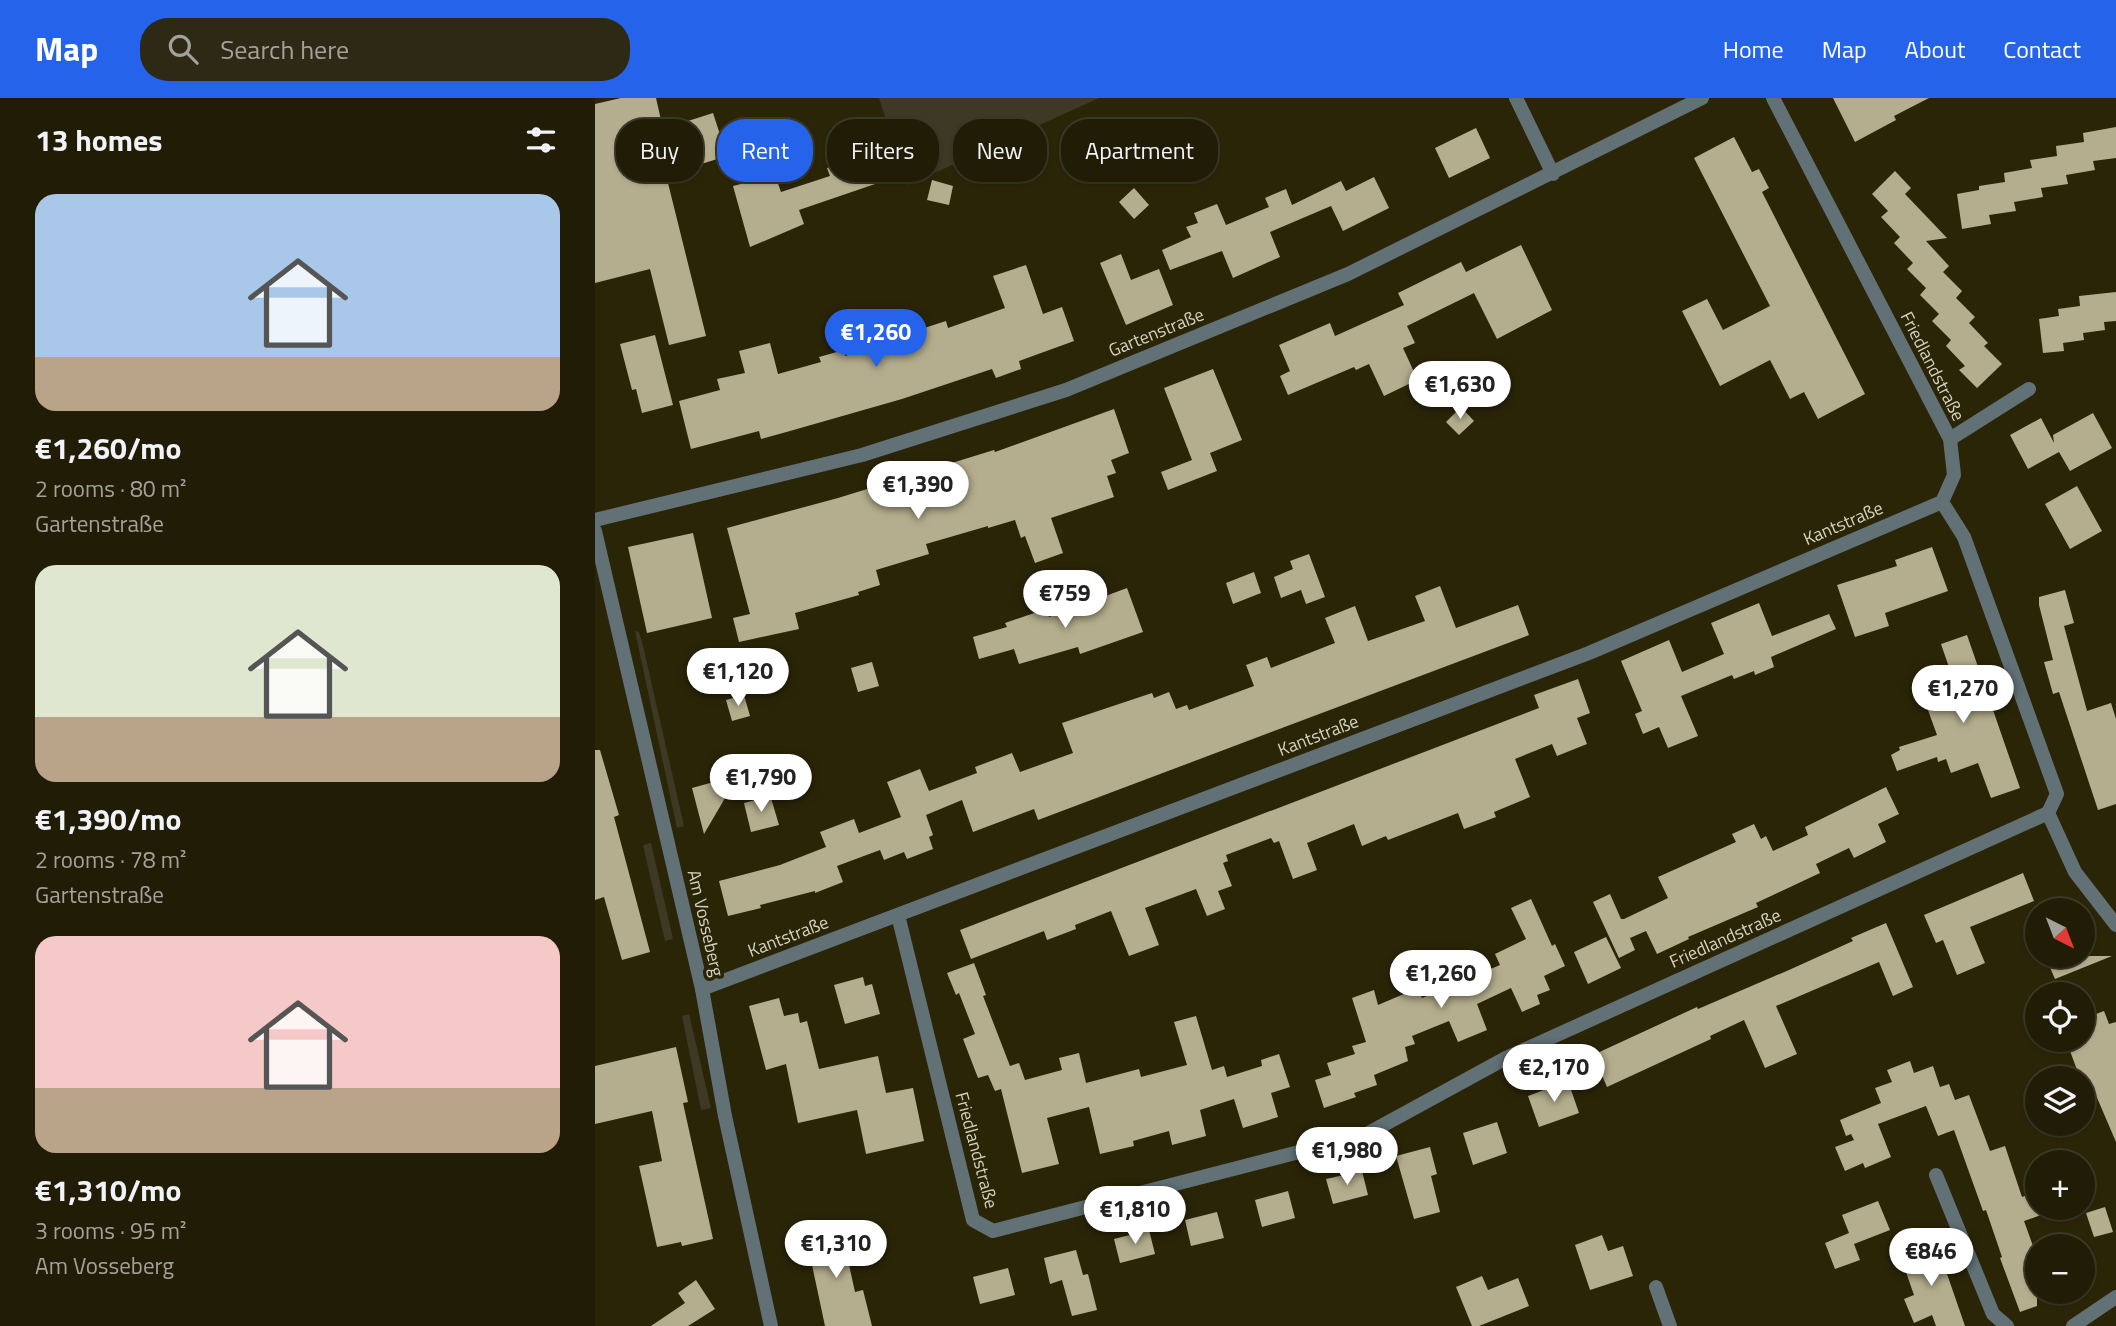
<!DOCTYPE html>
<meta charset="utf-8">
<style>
:root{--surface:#201c06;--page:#2d2914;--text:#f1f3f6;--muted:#a2a19b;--line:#3d3a28;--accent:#2563eb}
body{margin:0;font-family:"Titillium Web",sans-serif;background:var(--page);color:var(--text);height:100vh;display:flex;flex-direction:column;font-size:26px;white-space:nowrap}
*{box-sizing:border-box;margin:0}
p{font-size:23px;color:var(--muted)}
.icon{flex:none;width:38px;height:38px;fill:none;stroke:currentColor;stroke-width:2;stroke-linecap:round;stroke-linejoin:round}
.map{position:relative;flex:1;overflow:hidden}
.sheet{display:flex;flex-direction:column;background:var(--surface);width:595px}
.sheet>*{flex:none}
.top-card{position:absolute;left:21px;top:21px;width:665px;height:63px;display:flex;gap:14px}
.needle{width:46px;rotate:138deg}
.controls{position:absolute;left:1430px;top:800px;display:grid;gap:14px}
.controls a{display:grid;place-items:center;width:70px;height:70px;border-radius:50%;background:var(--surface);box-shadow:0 2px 5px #0004,0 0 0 2px var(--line);font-size:35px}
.price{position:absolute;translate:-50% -60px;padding:0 16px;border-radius:24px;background:#fff;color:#222;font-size:23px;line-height:46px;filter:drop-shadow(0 2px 4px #0008)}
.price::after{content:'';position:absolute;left:50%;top:42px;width:21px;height:16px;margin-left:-10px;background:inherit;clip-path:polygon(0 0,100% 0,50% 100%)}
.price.current{background:var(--accent);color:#fff}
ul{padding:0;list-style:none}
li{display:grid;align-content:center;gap:14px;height:371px;padding:0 35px}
li span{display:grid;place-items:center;height:217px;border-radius:21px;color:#555}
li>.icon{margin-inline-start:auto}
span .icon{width:126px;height:126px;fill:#fffc;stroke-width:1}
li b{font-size:30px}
h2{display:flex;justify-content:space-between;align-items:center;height:84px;padding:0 35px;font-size:30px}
.pill{padding:0 24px;border-radius:28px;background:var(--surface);box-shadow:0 2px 5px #0004,0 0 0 2px var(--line);font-size:24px;line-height:63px}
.pill.current{background:var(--accent);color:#fff}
header{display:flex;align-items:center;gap:42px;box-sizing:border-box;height:98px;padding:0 35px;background:var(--accent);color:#fff}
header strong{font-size:33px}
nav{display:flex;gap:38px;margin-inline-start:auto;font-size:24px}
.search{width:490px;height:63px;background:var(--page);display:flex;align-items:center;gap:18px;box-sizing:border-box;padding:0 24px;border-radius:28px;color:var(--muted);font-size:26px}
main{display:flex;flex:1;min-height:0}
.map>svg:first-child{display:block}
.green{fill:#3e3924}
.building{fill:#b5ae8e}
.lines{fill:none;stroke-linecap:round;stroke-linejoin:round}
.minor{stroke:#617176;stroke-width:14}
.tertiary{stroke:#617176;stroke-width:14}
.labels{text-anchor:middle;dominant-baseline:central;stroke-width:7;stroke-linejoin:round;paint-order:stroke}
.street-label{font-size:18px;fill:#d6d2c2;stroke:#2b2508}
</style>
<header>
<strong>Map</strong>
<div class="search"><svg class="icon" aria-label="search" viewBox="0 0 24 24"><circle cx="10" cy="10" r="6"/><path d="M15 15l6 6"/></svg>Search here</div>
<nav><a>Home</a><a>Map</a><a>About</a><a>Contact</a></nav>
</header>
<main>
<section class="sheet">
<h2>13 homes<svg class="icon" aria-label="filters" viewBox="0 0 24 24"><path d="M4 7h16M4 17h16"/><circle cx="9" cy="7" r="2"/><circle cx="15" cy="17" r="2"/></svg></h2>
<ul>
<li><span style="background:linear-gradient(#a9c7e8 75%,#b9a48a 0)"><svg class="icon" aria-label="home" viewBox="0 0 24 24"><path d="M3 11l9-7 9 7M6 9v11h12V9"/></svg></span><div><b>€1,260/mo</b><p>2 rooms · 80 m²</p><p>Gartenstraße</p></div></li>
<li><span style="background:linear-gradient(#dfe7d0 70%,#b9a48a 0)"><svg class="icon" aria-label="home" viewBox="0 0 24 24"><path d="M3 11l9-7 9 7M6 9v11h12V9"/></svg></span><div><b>€1,390/mo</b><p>2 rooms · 78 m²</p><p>Gartenstraße</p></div></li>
<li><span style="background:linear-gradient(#f6c9c9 70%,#b9a48a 0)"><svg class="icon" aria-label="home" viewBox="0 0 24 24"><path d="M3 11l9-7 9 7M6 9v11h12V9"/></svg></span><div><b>€1,310/mo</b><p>3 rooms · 95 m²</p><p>Am Vosseberg</p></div></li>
</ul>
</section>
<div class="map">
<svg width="1521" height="1228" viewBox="0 0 1521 1228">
<rect width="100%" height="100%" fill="#2b2508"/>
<!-- green -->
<path class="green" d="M284 0H504L313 87Z
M40 533 44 534 48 548 89 728 82 730Z
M56 745 78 841 70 843 48 747Z
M94 916 116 1010 106 1012 87 918Z"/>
<!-- building -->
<path class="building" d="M26 0H61L68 31 118 15 132 58 71 77 111 238 74 247 55 171 0 185V6Z
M1238 0H1334L1299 18 1301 22 1260 44Z
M1521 29V60L1498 63 1500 72 1471 77 1473 86 1446 90 1448 99 1419 104 1421 113 1394 117 1396 126 1367 131 1362 96 1384 92V88L1410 84 1409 75 1437 70 1435 62 1462 58 1461 48 1489 44 1488 35Z
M881 30 895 60 854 80 840 50Z
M1139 39 1157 74 1164 71 1174 90 1167 94 1270 296 1223 321 1209 294 1195 301 1175 262 1125 288 1087 213 1112 201 1128 232 1175 208 1099 60Z
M273 57 283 85 204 112 209 126 155 149 138 88 180 77 186 94 235 78 232 70Z
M1300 73 1316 90 1310 96 1352 140 1331 143 1354 168 1348 174 1367 193 1361 200 1380 219 1374 225 1393 245 1389 248 1407 266 1382 290 1364 272 1370 268 1351 248 1356 242 1337 223 1344 216 1325 197 1331 190 1312 171 1318 165 1299 145 1305 139 1286 119 1293 113 1277 96Z
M779 79 794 110 748 133 736 108 675 134 685 159 638 180 627 153 575 172 567 152 596 139 591 129 603 125 599 115 622 106 631 127 674 109 670 100 691 91 697 107 746 83 751 93Z
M337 82 358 88 354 107 332 102Z
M539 90 554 107 539 121 524 104Z
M926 147 957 212 902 241 879 195 812 228 820 245 808 250 820 276 817 277 820 283 789 298 774 266 761 272 759 269 693 297 685 278 695 273 684 247 735 225 740 238 809 207 803 195 866 164 871 174Z
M526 156 536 182 564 171 578 207 531 227 505 165Z
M431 167 448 216 467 209 479 243 424 263 426 271 401 280 397 271 307 301 195 333 166 341 164 333 96 351 84 303 125 292 122 281 150 275 144 253 175 245 183 276 226 264 224 259 249 252 250 258 295 244 289 226 315 218 320 233 351 223 353 230 410 210 398 178Z
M1521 194V223L1509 224 1510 232 1488 235 1489 242 1468 245 1469 253 1448 255 1444 221 1464 218 1463 211 1485 208 1484 198Z
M60 237 78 307 47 315 41 291 37 292 25 246Z
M618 271 647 342 615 355 622 373 573 392 566 374 597 362 569 290Z
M866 309 879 323 864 337 851 324Z
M519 311 534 355 516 362 521 375 512 378 519 399 456 420 468 455 440 465 430 438 426 440 420 422 393 430V428L331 446 334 456 281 472 285 487 263 494 264 497 200 515 204 531 144 544 138 520 155 516 132 430 243 400 399 352 400 354Z
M1498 315 1517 350 1475 373 1464 354 1433 371 1415 337 1446 320 1459 345 1458 337Z
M1482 388 1507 433 1475 451 1450 406Z
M98 435 117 520 52 535 33 449Z
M1337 449 1353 493 1290 515 1294 528 1260 539 1242 487 1302 468 1300 462Z
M714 456 730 499 711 506 706 492 686 500 679 479 698 471 695 463Z
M659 474 666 495 638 506 631 485Z
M845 488 861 530 923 507 934 537 443 722 439 711 378 734 367 702 331 717 338 737 334 739 338 751 312 761 309 754 289 762 285 752 242 768 248 784 220 795V793L165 807 166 810 133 818 124 783 185 767 231 749 225 734 259 721 264 735 306 719 292 684 325 671 334 693 382 675 380 669 417 655 425 674 478 655 467 625 557 595 559 600 574 594 581 611 592 607 594 612 659 588 651 567 672 559 676 570 740 545 730 520 760 508 773 543 830 523 820 498Z
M532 490 548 534 485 556 483 549 424 566 419 551 384 561 378 539 412 529 410 525 451 511 454 519Z
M1470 492 1479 525 1469 528 1492 613 1516 605 1521 621V706L1503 712 1464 594 1458 596 1449 564 1458 562 1444 507V499Z
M1164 505 1177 538 1234 516 1241 531 1176 559 1179 569 1160 577 1159 573 1139 581 1137 577 1086 598 1103 638 1073 650 1064 629 1048 636 1040 616 1047 613 1026 563 1074 542 1087 574 1129 556 1116 525Z
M1372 537 1425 690 1396 700 1383 665 1356 675 1351 661 1343 664 1342 659 1302 673 1296 657 1305 652 1304 649 1342 637 1329 601 1334 600 1329 588 1357 578 1346 546Z
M277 564 284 588 263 594 256 570Z
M983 581 995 615 982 620 992 646 962 658 957 646 920 661 935 699 899 714 901 719 869 731 863 715 793 742 791 738 767 748 759 726 712 745 722 772 698 781 684 743 679 745 676 740 631 757 633 763 628 765 637 788 623 793 630 811 612 818 601 791 550 810 564 847 534 858 516 813 480 827 481 831 452 842 449 833 376 861 365 832 944 610 939 597Z
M149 597 155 618 137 623 131 602Z
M0 652H5L24 717 19 719 55 854 27 862 9 799 0 802Z
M143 658 147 671 109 736 97 690 126 682 121 664Z
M1291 689 1304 716 1283 726 1291 744 1259 760 1254 750 1221 766 1225 775 1161 805 1163 809 1093 839 1094 841 1062 856 1051 833 1035 840 1040 852 1024 860 998 804 1015 796 1026 821H1029L1073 800 1063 779 1141 744 1137 736 1159 726 1166 741 1171 738 1178 753 1213 737 1210 729Z
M168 700H176L184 727 156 734 149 705Z
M1428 775 1439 803 1375 829 1390 865 1362 877 1348 842 1341 845 1329 817Z
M936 801 957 848 960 846 970 868 949 878 955 892 942 897 945 906 927 914 916 890 882 906 892 932 863 944 854 923 817 938 820 946 810 949 813 963 779 977 782 987 759 995 761 999 729 1010 720 982 736 977 732 965 760 956 757 948 771 944 757 900 779 892 783 907 823 890 827 900 905 867 900 856 931 841 916 810Z
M1291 825 1318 889 1298 898 1284 864 1181 908 1202 956 1170 970 1149 922 1115 938 1116 941 1012 989 998 957 1102 909 1103 911 1194 872 1258 843 1256 840Z
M1011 839 1026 870 993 886 979 854Z
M1450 858H1517L1460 881Z
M379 865 391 897 388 898 415 968 424 965 430 982 467 972 464 960 484 955 491 985 544 971 546 979 592 967 579 924 601 918 617 972 629 968 632 979 667 968 666 962 684 956 695 989 676 995 683 1019 648 1030 639 1001 605 1012 611 1038 577 1047 574 1033 538 1043 539 1048 505 1056 494 1009 452 1020 464 1066 427 1075 406 991 400 993 393 977 383 980 368 941 380 936 364 895 361 897 352 875Z
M268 879 270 888 277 886 285 916 250 926 239 887Z
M184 900 189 918 203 915 205 925 212 923 224 971 283 958 291 995 318 990 329 1043 271 1056 262 1012 203 1025 191 966 171 972 154 908Z
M1509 913 1514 926 1521 924V1044L1497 988 1488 993V980H1485L1471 942H1488V921Z
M81 949 93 1004 88 1005 118 1141 87 1148 86 1144 62 1149 44 1068 67 1063 57 1013 0 1026V968Z
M1315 963 1319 975 1338 968 1345 989 1354 986 1360 1002 1374 997 1395 1053 1410 1048 1427 1099 1438 1095 1446 1117 1429 1123 1442 1159V1208L1425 1214 1405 1160 1407 1159 1391 1112 1388 1113 1359 1032 1343 1038 1331 1008 1283 1026 1296 1059 1270 1070 1268 1065 1250 1073 1240 1049 1259 1042 1256 1036 1251 1038 1245 1022 1286 1005 1280 990 1297 984 1292 972Z
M973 983 984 1015 944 1029 933 998Z
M902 1024 912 1055 878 1067 868 1035Z
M835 1049 842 1076 836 1078 845 1114 819 1121 801 1058Z
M767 1073 773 1097 738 1106 731 1081Z
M693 1093 700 1120 667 1129 660 1102Z
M1283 1103 1295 1132 1259 1146 1265 1162 1240 1171 1230 1145 1254 1135 1247 1117Z
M1510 1109 1518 1134 1499 1139 1491 1115Z
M622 1114 629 1140 596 1148 590 1122Z
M245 1126 260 1194 268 1192 277 1228H230L210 1134Z
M554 1132 560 1156 525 1165 519 1141Z
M1007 1137 1013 1153 1028 1148 1038 1178 995 1192 980 1147Z
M1341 1144 1370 1228H1341L1337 1217 1319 1225 1309 1201 1319 1197 1305 1157Z
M481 1152 488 1177 493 1176 502 1212 477 1218 467 1182 455 1186 449 1160Z
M413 1170 420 1197 385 1206 378 1179Z
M887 1178 893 1192 923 1180 934 1208 884 1228H877L861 1189Z
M101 1182 120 1211 93 1228H56L90 1205 83 1195Z"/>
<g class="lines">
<!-- minor -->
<path class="minor" d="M921 0 958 76
M1355 341 1434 291
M0 422 267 357 471 292 753 176 1107 0
M1453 715 1480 774 1521 827
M303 817 378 1122 398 1133 770 1037 911 960 1453 715 1462 696 1369 439 1347 404 1359 377 1355 341 1178 0
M107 891 994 555 1347 404
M1341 1077 1398 1216 1412 1228
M1061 1189 1075 1228
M1478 1228 1521 1199"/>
<!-- tertiary -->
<path class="tertiary" d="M0 433 107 891 130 1018 176 1228"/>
</g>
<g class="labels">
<!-- street labels -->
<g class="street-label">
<text transform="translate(561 234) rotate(-22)">Gartenstraße</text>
<text transform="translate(1338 268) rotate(63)">Friedlandstraße</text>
<text transform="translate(1248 425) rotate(-23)">Kantstraße</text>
<text transform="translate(723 637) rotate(-21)">Kantstraße</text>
<text transform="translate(111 825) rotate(77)">Am Vosseberg</text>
<text transform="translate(193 838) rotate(-21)">Kantstraße</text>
<text transform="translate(1130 840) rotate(-24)">Friedlandstraße</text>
<text transform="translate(382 1052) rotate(75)">Friedlandstraße</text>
</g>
</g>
</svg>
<div class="controls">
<a><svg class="needle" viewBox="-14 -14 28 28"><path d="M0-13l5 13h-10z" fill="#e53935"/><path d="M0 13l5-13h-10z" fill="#a2a19b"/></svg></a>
<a><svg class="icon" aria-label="locate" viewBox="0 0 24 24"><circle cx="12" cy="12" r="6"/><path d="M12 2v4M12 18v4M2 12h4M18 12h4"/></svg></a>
<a><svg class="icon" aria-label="layers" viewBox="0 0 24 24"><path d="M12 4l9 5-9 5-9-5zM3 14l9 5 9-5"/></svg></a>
<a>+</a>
<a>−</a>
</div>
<b class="price current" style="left:281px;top:271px">€1,260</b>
<b class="price" style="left:865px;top:323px">€1,630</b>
<b class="price" style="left:323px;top:423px">€1,390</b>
<b class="price" style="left:470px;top:532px">€759</b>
<b class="price" style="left:143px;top:610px">€1,120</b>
<b class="price" style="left:1368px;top:627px">€1,270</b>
<b class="price" style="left:166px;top:716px">€1,790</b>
<b class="price" style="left:846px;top:912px">€1,260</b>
<b class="price" style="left:959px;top:1006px">€2,170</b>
<b class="price" style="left:752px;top:1089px">€1,980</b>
<b class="price" style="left:540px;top:1148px">€1,810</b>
<b class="price" style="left:241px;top:1182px">€1,310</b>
<b class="price" style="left:1336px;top:1190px">€846</b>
<div class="top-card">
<a class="pill">Buy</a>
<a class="pill current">Rent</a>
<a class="pill">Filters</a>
<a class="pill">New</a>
<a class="pill">Apartment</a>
</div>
</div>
</main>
